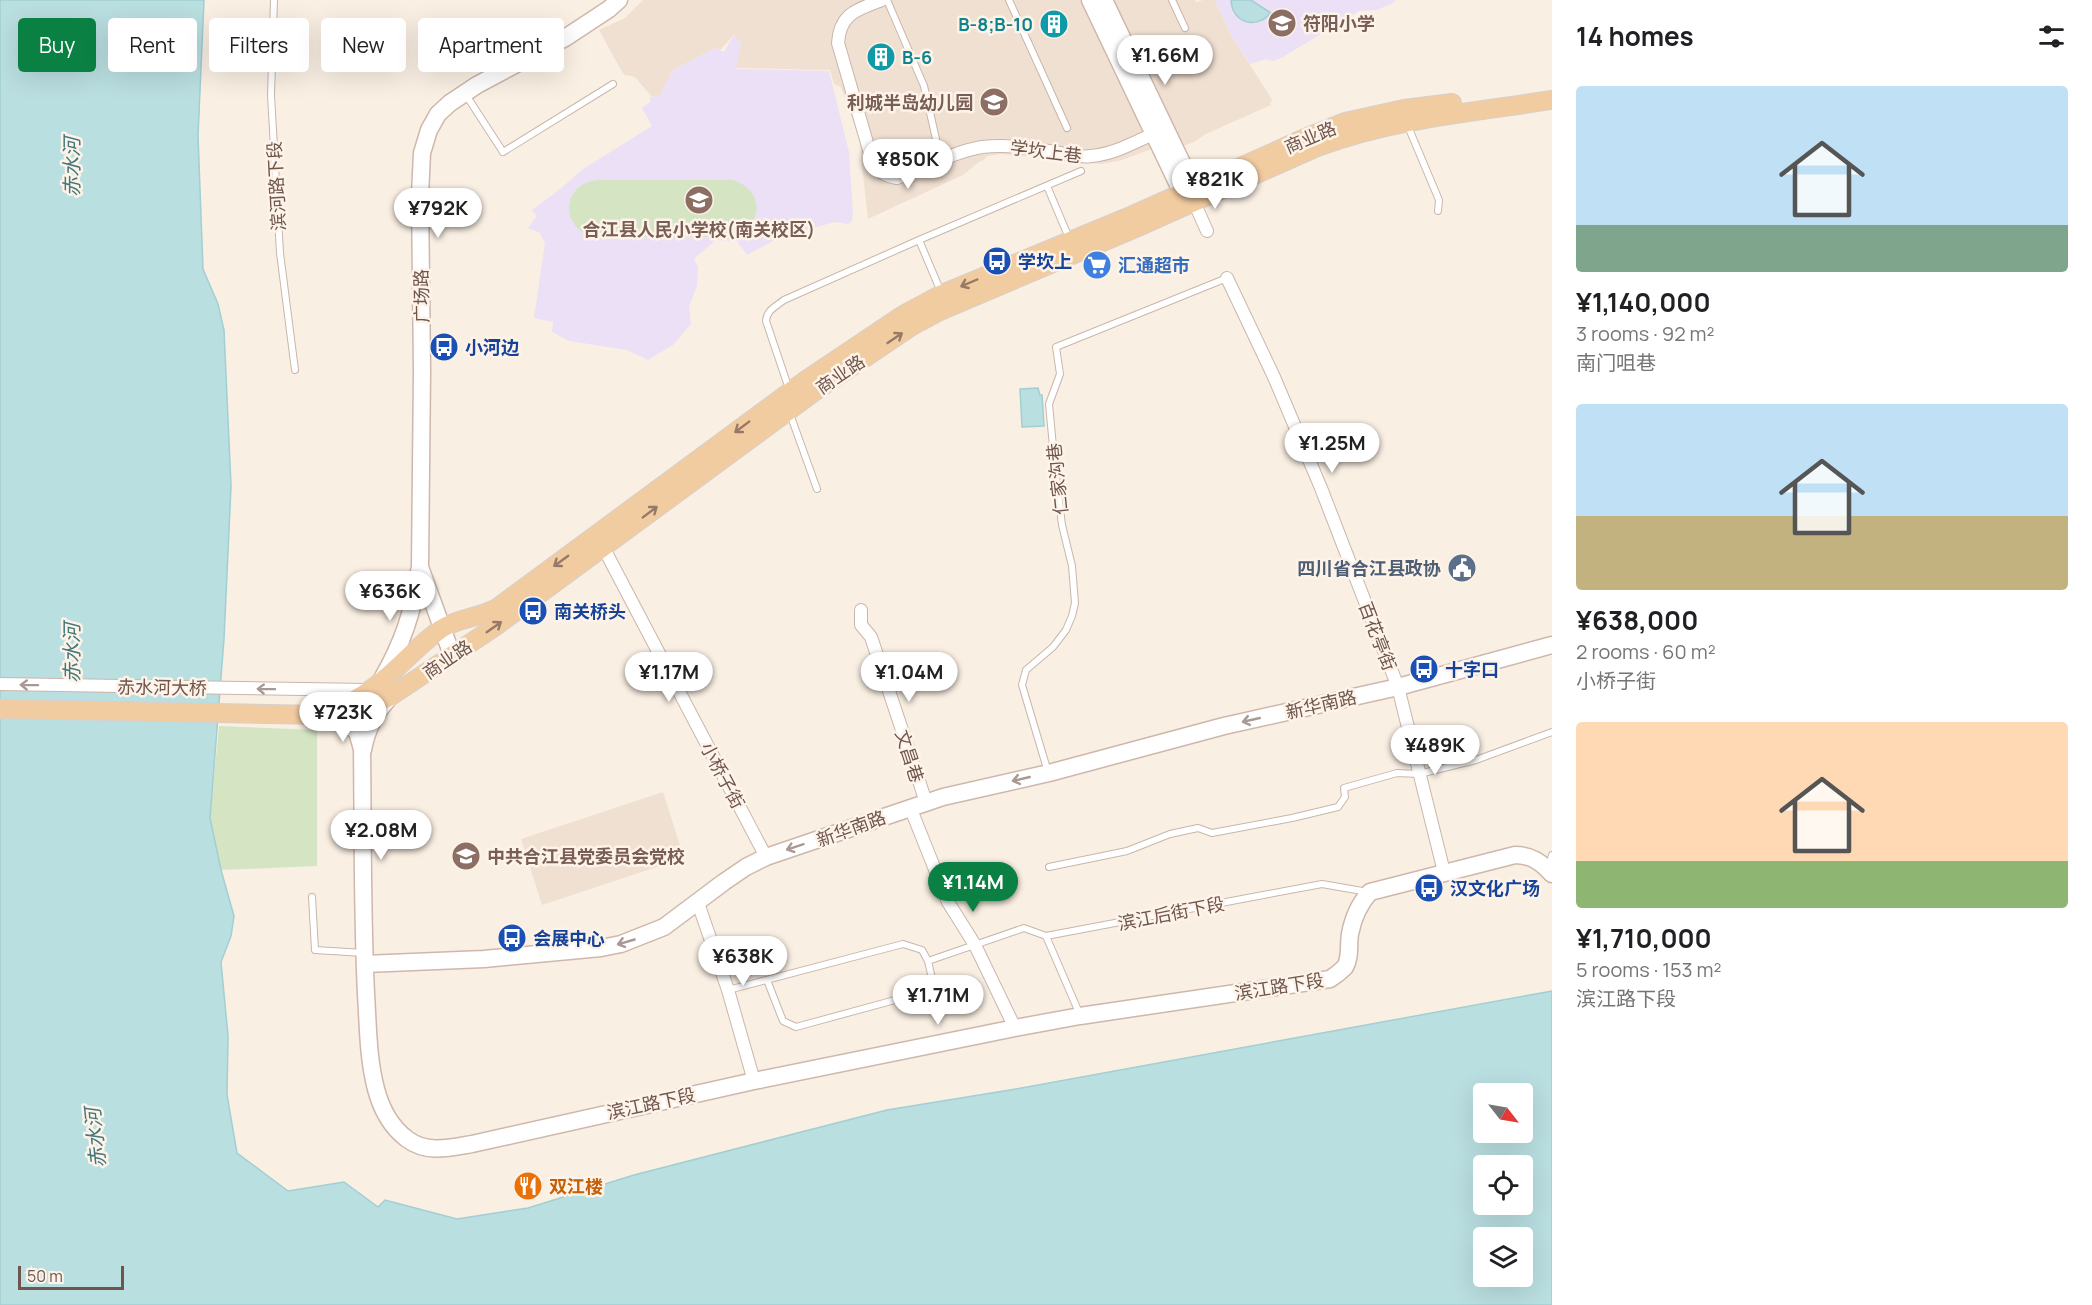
<!DOCTYPE html>
<meta charset="utf-8">
<style>
:root{--surface:#fff;--page:#f6f6f6;--text:#202124;--muted:#757577;--accent:#0b8043}
body{margin:0;font-family:Manrope,"Noto Sans SC",sans-serif;background:var(--page);color:var(--text);height:100vh;display:flex;flex-direction:column;font-size:22px;white-space:nowrap}
*{box-sizing:border-box;margin:0}
p{font-size:20px;color:var(--muted)}
.icon{flex:none;width:33px;height:33px;fill:none;stroke:currentColor;stroke-width:2;stroke-linecap:round;stroke-linejoin:round}
.map{position:relative;flex:1;overflow:hidden}
.side{display:flex;flex-direction:column;background:var(--surface);width:540px}
.side>*{flex:none}
.top-card{position:absolute;left:18px;top:18px;width:570px;height:54px;display:flex;gap:12px}
.needle{width:39px;rotate:121deg}
.controls{position:absolute;left:1473px;top:1083px;display:grid;gap:12px}
.controls a{display:grid;place-items:center;width:60px;height:60px;border-radius:6px;background:var(--surface);box-shadow:0 6px 24px #0002;font-size:30px}
.scale{position:absolute;left:18px;bottom:15px;width:106px;box-sizing:border-box;padding-left:6px;border:3px solid #6f554c;border-top:0;font-size:16px;line-height:21px;white-space:nowrap;color:#6f554c;-webkit-text-stroke:4px #fdf3e9;paint-order:stroke}
.price{position:absolute;translate:-50% -51px;padding:0 14px;border-radius:21px;background:#fff;color:#222;font-size:20px;line-height:39px;filter:drop-shadow(0 2px 3px #0008)}
.price::after{content:'';position:absolute;left:50%;top:36px;width:18px;height:14px;margin-left:-9px;background:inherit;clip-path:polygon(0 0,100% 0,50% 100%)}
.price.on{background:var(--accent);color:#fff}
ul{padding:0;list-style:none}
li{display:grid;align-content:center;gap:12px;height:318px;padding:0 24px}
li span{display:grid;place-items:center;height:186px;border-radius:6px;color:#555}
li>.icon{margin-inline-start:auto}
span .icon{width:108px;height:108px;fill:#fffc;stroke-width:1}
li b{font-size:26px}
h2{display:flex;justify-content:space-between;align-items:center;height:72px;padding:0 24px;font-size:26px}
.pill{padding:0 21px;border-radius:6px;background:var(--surface);box-shadow:0 6px 24px #0002;font-size:21px;line-height:54px}
.pill.on{background:var(--accent);color:#fff}
main{display:flex;flex:1;min-height:0}
.map>svg:first-child{display:block}
.residential{fill:#f0e0d2}
.education{fill:#ece0f6}
.green{fill:#d5e5c3}
.water{fill:#badfe1;stroke:#a1cfd2;stroke-width:1.5;fill-rule:evenodd}
.lines{fill:none;stroke-linecap:round;stroke-linejoin:round}
.lane-casing{stroke:#c9b6ab;stroke-width:8}
.street-casing{stroke:#c9b6ab;stroke-width:14}
.secondary-casing{stroke:#ceb7ab;stroke-width:19}
.primary-casing{stroke:#d7cfcd;stroke-width:20}
.lane{stroke:#fff;stroke-width:6}
.street{stroke:#fff;stroke-width:12}
.secondary{stroke:#fff;stroke-width:16}
.primary{stroke:#f2cca1;stroke-width:18}
.oneway{stroke:#967966}
.oneway2{stroke:#a99994}
.labels{text-anchor:middle;dominant-baseline:central;stroke-width:5;stroke-linejoin:round;paint-order:stroke}
.education-label{font-size:18px;font-weight:bold;fill:#785e54;stroke:#fdf3e9;text-anchor:start}
.culture-label{font-size:18px;font-weight:bold;fill:#0d838f;stroke:#fdf3e9;text-anchor:end}
.street-label{font-size:18px;fill:#6f554c;stroke:#fdf3e9}
.transit-label{font-size:18px;font-weight:bold;fill:#164399;stroke:#fdf3e9;text-anchor:start}
.shop-label{font-size:18px;font-weight:bold;fill:#366cbe;stroke:#fdf3e9;text-anchor:start}
.service-label{font-size:18px;font-weight:bold;fill:#4e5e75;stroke:#fdf3e9;text-anchor:end}
.food-label{font-size:18px;font-weight:bold;fill:#c56008;stroke:#fdf3e9;text-anchor:start}
.water-label{font-size:20px;font-style:italic;fill:#45777a;stroke:#fdf3e9}
</style>
<main>
<div class="map">
<svg width="1552" height="1305" viewBox="0 0 1552 1305">
<rect width="100%" height="100%" fill="#faefe3"/>
<!-- residential -->
<path class="residential" d="M643 0H1195L1196 2 1203 0H1215L1231 35 1273 101 1270 102 1271 105 1206 134 1194 142 1166 153 1154 148 1122 160 1101 164 1001 154 987 156 984 160 979 162 963 175 868 219 859 138 841 87 834 84 830 70 735 68 741 44 734 35 720 50 715 48 672 71 660 96 652 97 635 77 625 75 622 72 599 30 625 18Z
M663 792 684 858 542 905 521 839Z"/>
<!-- education -->
<path class="education" d="M1215 0H1395L1393 3 1377 10 1359 11 1283 57 1273 61 1266 59 1250 64 1231 35Z
M734 35 741 43 736 69 829 71 849 152 853 214 852 221 848 224 835 222 783 236 747 255 737 241 716 240 694 259 698 267 697 286 689 306 691 324 673 345 648 360 627 350 569 341 552 332 553 322 534 318 545 243 540 233 528 228 537 216 532 210 559 190 583 169 652 126 642 108 651 101 649 99 651 97 660 96 672 71 715 48 724 52Z"/>
<!-- green -->
<path class="green" d="M599 180H733C765 190 764 226 733 237H592C558 226 563 182 599 180Z
M219 726 317 730V866L221 870 210 818Z"/>
<!-- water -->
<path class="water" d="M0 0H204L198 136 203 269 218 304 224 330 231 486 224 639 210 818 221 870 234 916 231 936 221 962 228 1036 227 1095 237 1153 288 1191 344 1182 378 1207 385 1200 457 1219 528 1208 634 1175 887 1110 1010 1090 1552 991V1305H0ZM1484 1094H1522V1132H1484ZM1484 1166H1522V1204H1484ZM1484 1238H1522V1276H1484Z
M1231 0H1251L1271 13C1256 30 1232 23 1231 0Z
M1038 388 1040 395H1042L1044 426 1022 427 1020 389Z"/>
<g class="lines">
<!-- lane casing -->
<g class="lane-casing">
<path id="lane" d="M274 0 271 95 280 253 295 370
M887 0 924 86 936 139
M1009 0 1067 128
M1172 0 1185 28
M466 95 503 152 613 84
M1407 124 1439 200 1438 211
M1047 186 1069 238
M919 240 941 292
M789 389 766 321C767 310 775 307 784 300L919 240 1081 171
M790 414 817 489
M1048 772 1022 685 1026 670 1053 647 1066 630 1072 616 1075 603 1072 566 1062 525 1055 468 1049 404 1060 374 1056 347 1227 278
M1049 867 1127 851 1170 834 1198 828 1212 833 1292 818 1338 807 1345 797 1344 788 1397 773 1419 774 1476 760 1552 732
M1548 869 1552 855
M312 897 315 950 364 953
M1046 936 1080 1015
M928 961 1024 928 1046 936 1322 884 1368 892
M728 990 903 944 922 950 928 961 933 983 917 994 796 1027 783 1021 767 980"/>
</g>
<!-- street casing -->
<g class="street-casing">
<path id="street" d="M882 0C857 10 840 13 838 43L872 160C878 171 884 176 897 178 924 168 953 152 982 147 1007 144 1031 148 1055 152 1067 154 1079 158 1091 156 1116 154 1138 140 1160 131
M1194 202 1207 231
M1227 278 1274 377 1321 488 1398 687 1444 872
M600 541 766 857
M861 610V625L871 637 926 802
M0 684 368 690
M910 807 948 902 975 945 1015 1028
M698 903 728 990 754 1081"/>
</g>
<!-- secondary casing -->
<g class="secondary-casing">
<path id="secondary" d="M1090 0 1182 193
M1104 0 1194 188
M452 655 420 567 422 371 420 195 422 153 429 130 438 114 450 103 477 85 565 38 609 9 619 0
M382 679C403 642 413 612 419 571
M342 719 357 732 362 749C363 830 362 913 366 994 368 1026 368 1059 376 1089 381 1108 391 1127 407 1139 427 1154 449 1148 472 1144L754 1081 1015 1028 1080 1016 1330 979C1335 976 1341 971 1345 967 1351 957 1348 945 1350 934 1353 918 1359 904 1370 892L1515 855C1531 855 1541 862 1552 874
M363 750C367 728 375 714 390 697
M365 964 484 959 601 948 621 944 664 927 724 882 746 867 766 857 943 797 1049 773 1224 726 1398 687 1552 645"/>
</g>
<!-- primary casing -->
<g class="primary-casing">
<path id="primary" d="M0 709 322 715 333 719H342L391 696 496 626 814 392 912 326 940 311 1138 227 1317 147C1393 119 1473 112 1552 100
M326 713C345 706 363 696 378 684 400 667 418 645 441 629 458 618 479 618 497 608L806 380 903 315 942 294 1133 215 1312 135 1345 122 1404 109 1452 103"/>
</g>
<!-- lane -->
<use href="#lane" class="lane"/>
<!-- street -->
<use href="#street" class="street"/>
<!-- secondary -->
<use href="#secondary" class="secondary"/>
<!-- primary -->
<use href="#primary" class="primary"/>
</g>
<!-- one-way arrows -->
<defs><path id="oneway-shaft" d="M-6 0H5M1.5-3L5.5 0L1.5 3" fill="none" stroke-width="1.6" stroke-linecap="round" stroke-linejoin="round" transform="scale(1.5)"/></defs>
<g class="oneway">
<use href="#oneway-shaft" transform="translate(969 283) rotate(157)"/>
<use href="#oneway-shaft" transform="translate(895 338) rotate(-34)"/>
<use href="#oneway-shaft" transform="translate(742 427) rotate(143)"/>
<use href="#oneway-shaft" transform="translate(650 512) rotate(-37)"/>
<use href="#oneway-shaft" transform="translate(561 561) rotate(144)"/>
<use href="#oneway-shaft" transform="translate(494 627) rotate(-35)"/>
</g>
<g class="oneway2">
<use href="#oneway-shaft" transform="translate(29 685) rotate(-179)"/>
<use href="#oneway-shaft" transform="translate(266 689) rotate(-179)"/>
<use href="#oneway-shaft" transform="translate(1251 720) rotate(167)"/>
<use href="#oneway-shaft" transform="translate(1021 779) rotate(167)"/>
<use href="#oneway-shaft" transform="translate(795 847) rotate(162)"/>
<use href="#oneway-shaft" transform="translate(626 942) rotate(164)"/>
</g>
<!-- icons -->
<defs>
<g id="school-disc" transform="scale(1.5)"><circle r="9.5" fill="#8d6e63" stroke="#fdf3e9"/><path d="M0-5L7-2L0 1L-7-2ZM-4 1L0 2.5L4 1V4Q0 6-4 4Z" fill="#fff"/></g>
<g id="building-disc" transform="scale(1.5)"><circle r="9.5" fill="#0f9aa8" stroke="#fdf3e9"/><path d="M-4-6H4V6H1V3H-1V6H-4ZM-2.5-4.3h1.7v1.8h-1.7ZM.8-4.3h1.7v1.8H.8ZM-2.5-1h1.7V.8h-1.7ZM.8-1h1.7V.8H.8Z" fill="#fff"/></g>
<g id="bus-disc" transform="scale(1.5)"><circle r="9.5" fill="#1a4fb4" stroke="#fdf3e9"/><path d="M-5-6H5V4H4V6H2V4H-2V6H-4V4H-5ZM-3.5-4V0h7V-4ZM-3.5 1.2v1.5H-2V1.2ZM2 1.2v1.5H3.5V1.2Z" fill="#fff"/></g>
<g id="supermarket-disc" transform="scale(1.5)"><circle r="9.5" fill="#3f7fe0" stroke="#fdf3e9"/><path d="M-6-5.5h2.5l.6 2H6L4.5 2H-2.5L-4.4-4H-6ZM-1.5 3.2a1.3 1.3 0 1 0 .1 0ZM3 3.2a1.3 1.3 0 1 0 .1 0Z" fill="#fff"/></g>
<g id="civic-disc" transform="scale(1.5)"><circle r="9.5" fill="#5c6f8a" stroke="#fdf3e9"/><path d="M-.6-6.5H3V-4.5H.6V-3L4-1V1h2V6H-6V1h2V-1L-.6-3ZM-1.2 2.5V6h2.4V2.5Z" fill="#fff"/></g>
<g id="restaurant-disc" transform="scale(1.5)"><circle r="9.5" fill="#e8710a" stroke="#fdf3e9"/><path d="M-5-6h1v4h1v-4h1v4h1v-4h1v5L-1.5 .5V6h-2V.5L-5-1ZM5-6V6H3V1.5H1.5Q1.5-4 5-6Z" fill="#fff"/></g>
</defs>
<g fill-rule="evenodd">
<use href="#school-disc" x="1282" y="23"/>
<use href="#building-disc" x="1054" y="24"/>
<use href="#building-disc" x="881" y="57"/>
<use href="#school-disc" x="994" y="102"/>
<use href="#school-disc" x="699" y="200"/>
<use href="#bus-disc" x="997" y="261"/>
<use href="#supermarket-disc" x="1097" y="265"/>
<use href="#bus-disc" x="444" y="347"/>
<use href="#civic-disc" x="1462" y="568"/>
<use href="#bus-disc" x="533" y="611"/>
<use href="#bus-disc" x="1424" y="669"/>
<use href="#school-disc" x="466" y="856"/>
<use href="#bus-disc" x="1429" y="888"/>
<use href="#bus-disc" x="512" y="938"/>
<use href="#restaurant-disc" x="528" y="1186"/>
</g>
<g class="labels">
<!-- education labels -->
<g class="education-label">
<text x="1303" y="23">符阳小学</text>
<text x="973" y="102" text-anchor="end">利城半岛幼儿园</text>
<text x="699" y="229" text-anchor="middle">合江县人民小学校(南关校区)</text>
<text x="487" y="856">中共合江县党委员会党校</text>
</g>
<!-- culture labels -->
<g class="culture-label">
<text x="1033" y="24">B-8;B-10</text>
<text x="902" y="57" text-anchor="start">B-6</text>
</g>
<!-- street labels -->
<g class="street-label">
<text transform="translate(1310 137) rotate(-23)">商业路</text>
<text transform="translate(1046 151) rotate(7)">学坎上巷</text>
<text transform="translate(276 186) rotate(-93)">滨河路下段</text>
<text transform="translate(421 296) rotate(-91)">广场路</text>
<text transform="translate(840 374) rotate(-34)">商业路</text>
<text transform="translate(1057 479) rotate(-96)">仁家沟巷</text>
<text transform="translate(1378 636) rotate(69)">百花亭街</text>
<text transform="translate(447 659) rotate(-34)">商业路</text>
<text transform="translate(162 687) rotate(1)">赤水河大桥</text>
<text transform="translate(1321 704) rotate(-13)">新华南路</text>
<text transform="translate(910 756) rotate(72)">文昌巷</text>
<text transform="translate(723 775) rotate(62)">小桥子街</text>
<text transform="translate(851 828) rotate(-20)">新华南路</text>
<text transform="translate(1171 913) rotate(-11)">滨江后街下段</text>
<text transform="translate(1279 986) rotate(-9)">滨江路下段</text>
<text transform="translate(651 1103) rotate(-12)">滨江路下段</text>
</g>
<!-- transit labels -->
<g class="transit-label">
<text x="1018" y="261">学坎上</text>
<text x="465" y="347">小河边</text>
<text x="554" y="611">南关桥头</text>
<text x="1445" y="669">十字口</text>
<text x="1450" y="888">汉文化广场</text>
<text x="533" y="938">会展中心</text>
</g>
<!-- shop labels -->
<g class="shop-label">
<text x="1118" y="265">汇通超市</text>
</g>
<!-- service labels -->
<g class="service-label">
<text x="1441" y="568">四川省合江县政协</text>
</g>
<!-- food labels -->
<g class="food-label">
<text x="549" y="1186">双江楼</text>
</g>
<!-- water labels -->
<g class="water-label">
<text transform="translate(71 167) rotate(-90)">赤水河</text>
<text transform="translate(71 653) rotate(-90)">赤水河</text>
<text transform="translate(95 1138) rotate(-96)">赤水河</text>
</g>
</g>
</svg>
<div class="controls">
<a><svg class="needle" viewBox="-14 -14 28 28"><path d="M0-13l5 13h-10z" fill="#e53935"/><path d="M0 13l5-13h-10z" fill="#757577"/></svg></a>
<a><svg class="icon" aria-label="locate" viewBox="0 0 24 24"><circle cx="12" cy="12" r="6"/><path d="M12 2v4M12 18v4M2 12h4M18 12h4"/></svg></a>
<a><svg class="icon" aria-label="layers" viewBox="0 0 24 24"><path d="M12 4l9 5-9 5-9-5zM3 14l9 5 9-5"/></svg></a>
</div>
<div class="scale">50 m</div>
<b class="price" style="left:1165px;top:86px">¥1.66M</b>
<b class="price" style="left:908px;top:190px">¥850K</b>
<b class="price" style="left:1215px;top:210px">¥821K</b>
<b class="price" style="left:438px;top:239px">¥792K</b>
<b class="price" style="left:1332px;top:474px">¥1.25M</b>
<b class="price" style="left:390px;top:622px">¥636K</b>
<b class="price" style="left:669px;top:703px">¥1.17M</b>
<b class="price" style="left:909px;top:703px">¥1.04M</b>
<b class="price" style="left:343px;top:743px">¥723K</b>
<b class="price" style="left:1435px;top:776px">¥489K</b>
<b class="price" style="left:381px;top:861px">¥2.08M</b>
<b class="price on" style="left:973px;top:913px">¥1.14M</b>
<b class="price" style="left:743px;top:987px">¥638K</b>
<b class="price" style="left:938px;top:1026px">¥1.71M</b>
<div class="top-card">
<a class="pill on">Buy</a>
<a class="pill">Rent</a>
<a class="pill">Filters</a>
<a class="pill">New</a>
<a class="pill">Apartment</a>
</div>
</div>
<section class="side">
<h2>14 homes<svg class="icon" aria-label="filters" viewBox="0 0 24 24"><path d="M4 7h16M4 17h16"/><circle cx="9" cy="7" r="2"/><circle cx="15" cy="17" r="2"/></svg></h2>
<ul>
<li><span style="background:linear-gradient(#bfe0f5 75%,#7fa58c 0)"><svg class="icon" aria-label="home" viewBox="0 0 24 24"><path d="M3 11l9-7 9 7M6 9v11h12V9"/></svg></span><div><b>¥1,140,000</b><p>3 rooms · 92 m²</p><p>南门咀巷</p></div></li>
<li><span style="background:linear-gradient(#bfe0f5 60%,#c2b280 0)"><svg class="icon" aria-label="home" viewBox="0 0 24 24"><path d="M3 11l9-7 9 7M6 9v11h12V9"/></svg></span><div><b>¥638,000</b><p>2 rooms · 60 m²</p><p>小桥子街</p></div></li>
<li><span style="background:linear-gradient(#ffd9b3 75%,#8fb573 0)"><svg class="icon" aria-label="home" viewBox="0 0 24 24"><path d="M3 11l9-7 9 7M6 9v11h12V9"/></svg></span><div><b>¥1,710,000</b><p>5 rooms · 153 m²</p><p>滨江路下段</p></div></li>
</ul>
</section>
</main>
